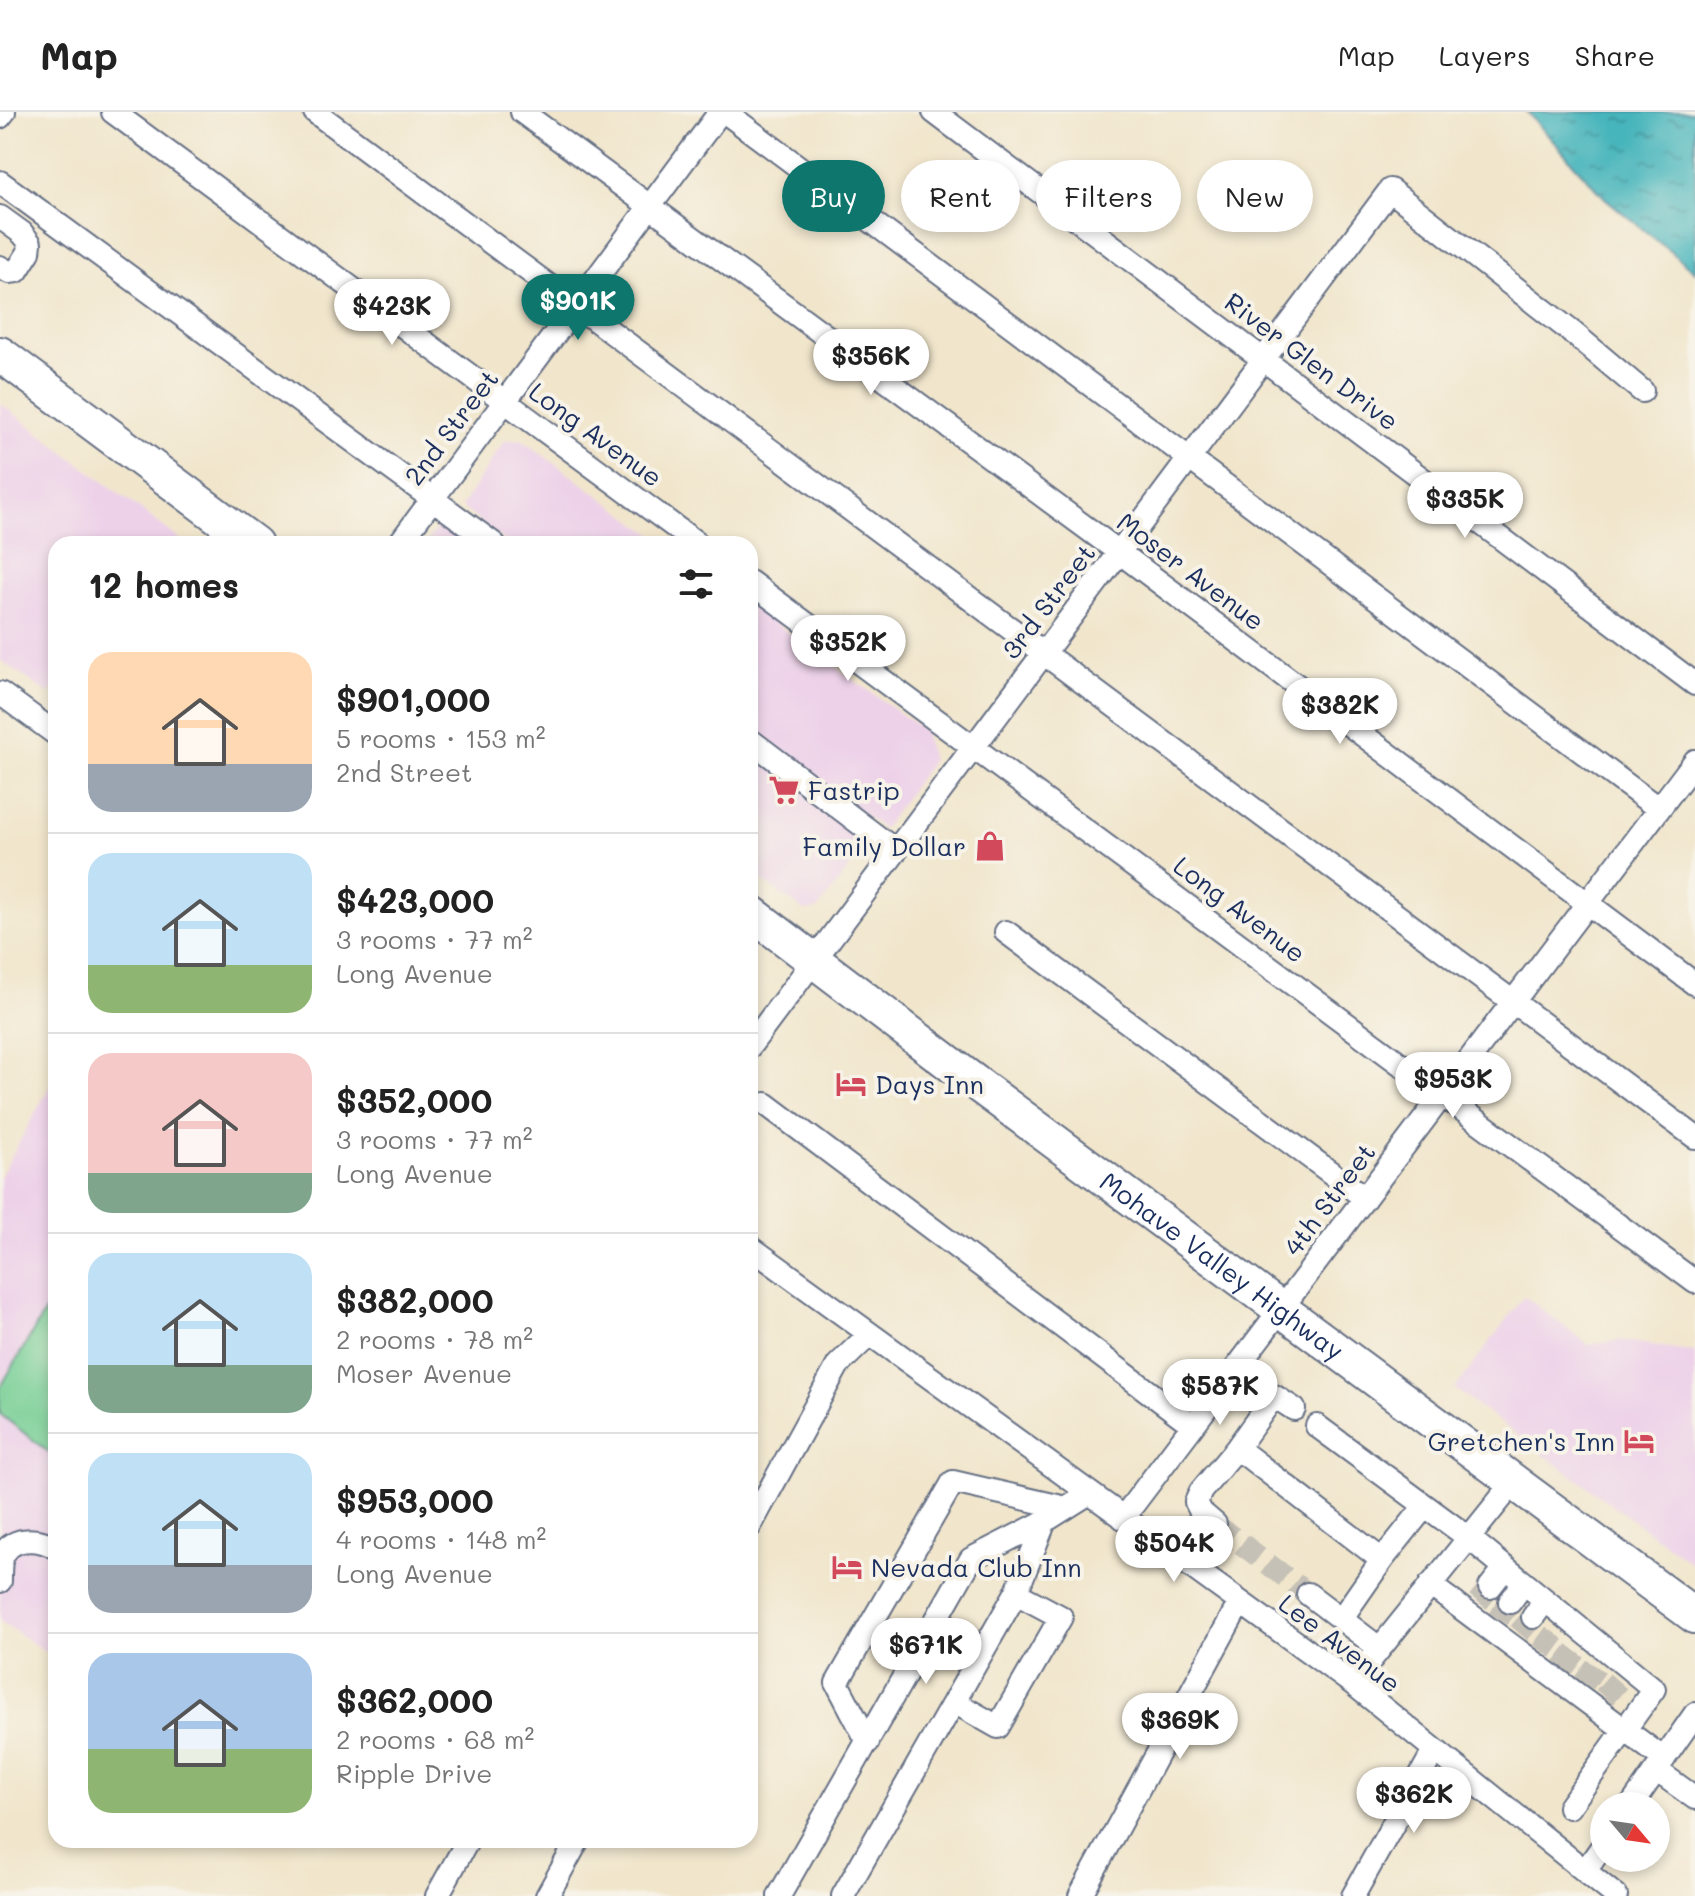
<!DOCTYPE html>
<meta charset="utf-8">
<style>
:root{--surface:#fff;--page:#f2f2f2;--text:#222;--muted:#767676;--line:#e0e0e0;--accent:#0f766e}
body{margin:0;font-family:Mali,sans-serif;background:var(--page);color:var(--text);height:100vh;display:flex;flex-direction:column;font-size:30px;white-space:nowrap}
*{box-sizing:border-box;margin:0}
p{font-size:26px;color:var(--muted)}
.icon{flex:none;width:44px;height:44px;fill:none;stroke:currentColor;stroke-width:2;stroke-linecap:round;stroke-linejoin:round}
.map{position:relative;flex:1;overflow:hidden}
.details{position:absolute;left:48px;top:424px;width:710px;height:1312px;display:flex;flex-direction:column;background:var(--surface);border-radius:24px;box-shadow:0 4px 12px #0003}
.details>*{flex:none}
.hud{position:absolute;left:782px;top:48px;width:760px;height:72px;display:flex;gap:16px}
.needle{width:52px;rotate:119deg}
.buttons{position:absolute;left:1590px;top:1680px;display:grid;gap:16px}
.buttons a{display:grid;place-items:center;width:80px;height:80px;border-radius:50%;background:var(--surface);box-shadow:0 4px 12px #0003;font-size:40px}
.price{position:absolute;translate:-50% -68px;padding:0 18px;border-radius:28px;background:#fff;color:#222;font-size:26px;line-height:52px;filter:drop-shadow(0 2px 4px #0008)}
.price::after{content:'';position:absolute;left:50%;top:48px;width:24px;height:18px;margin-left:-12px;background:inherit;clip-path:polygon(0 0,100% 0,50% 100%)}
.price.on{background:var(--accent);color:#fff}
ul{padding:0;list-style:none}
li{display:flex;align-items:center;gap:24px;height:200px;padding:0 40px}
li+li{border-top:2px solid var(--line)}
li span{display:grid;place-items:center;flex:none;width:224px;height:160px;border-radius:24px;color:#555}
li>.icon{margin-inline-start:auto}
span .icon{width:96px;height:96px;fill:#fffc;stroke-width:1}
li b{font-size:34px}
h2{display:flex;justify-content:space-between;align-items:center;height:96px;padding:0 40px;font-size:34px}
.chip{padding:0 28px;border-radius:36px;background:var(--surface);box-shadow:0 4px 12px #0003;font-size:28px;line-height:72px}
.chip.on{background:var(--accent);color:#fff}
header{display:flex;align-items:center;gap:48px;box-sizing:border-box;height:112px;padding:0 40px;background:var(--surface);border-bottom:2px solid var(--line)}
header strong{font-size:38px}
nav{display:flex;gap:44px;margin-inline-start:auto;font-size:28px}
.map>svg:first-child{display:block}
.built{fill:#edd1e9}
.park{fill:#76ce94;stroke:#487e79;stroke-width:2}
.water{fill:url(#water-ripples);stroke:#30728d;stroke-width:2}
.lines{fill:none;stroke-linecap:round;stroke-linejoin:round}
.minor-tunnel{stroke:#c6c1b6;stroke-width:22;stroke-dasharray:22 11;stroke-linecap:butt}
.minor-casing{stroke:#666f84;stroke-width:26}
.highway-casing{stroke:#666f84;stroke-width:38}
.minor{stroke:#fff;stroke-width:22}
.highway{stroke:#fff;stroke-width:34}
.labels{text-anchor:middle;dominant-baseline:central;stroke-width:8;stroke-linejoin:round;paint-order:stroke}
.street-label{font-size:26px;fill:#1b2f5e;stroke:#f7f3e8}
.poi-label{font-size:26px;fill:#1b2f5e;stroke:#f7f3e8;text-anchor:start}
</style>
<header>
<strong>Map</strong>
<nav><a>Map</a><a>Layers</a><a>Share</a></nav>
</header>
<div class="map">
<svg width="1695" height="1784" viewBox="0 0 1695 1784">
<defs>
<pattern id="water-ripples" width="26" height="14" patternUnits="userSpaceOnUse" patternTransform="scale(2)"><rect width="26" height="14" fill="#46b5bc"/><path d="M2 4q2-2 4 0t4 0M15 11q2-2 4 0t4 0" fill="none" stroke="#3a949c"/></pattern>
</defs>
<rect width="100%" height="100%" fill="#f7f3e8"/>
<filter id="ink" filterUnits="userSpaceOnUse"><feTurbulence type="fractalNoise" baseFrequency=".0125" numOctaves="2"/><feDisplacementMap in="SourceGraphic" scale="16" xChannelSelector="R" yChannelSelector="G"/><feConvolveMatrix kernelMatrix="1 2 1 2 8 2 1 2 1" color-interpolation-filters="sRGB"/></filter>
<filter id="wash" filterUnits="userSpaceOnUse"><feTurbulence type="fractalNoise" baseFrequency=".006" numOctaves="4" result="noise"/><feDisplacementMap in="SourceGraphic" scale="32" xChannelSelector="R" yChannelSelector="G"/><feGaussianBlur stdDeviation="1.8" result="paint"/><feColorMatrix in="noise" values="0 0 0 0 0 0 0 0 0 0 0 0 0 0 0 0 0 1.4 0 .05"/><feComposite in="paint" operator="in"/></filter>
<g filter="url(#wash)">
<rect width="100%" height="100%" fill="#f1e6cc"/>
<!-- built -->
<path class="built" d="M0 291 186 432H56V574L49 582 0 548Z
M521 327 666 432H509L461 395 504 329Z
M446 403 484 432H425Z
M750 493 923 618 932 648 883 717 750 615Z
M750 634 871 728 817 798 804 799 750 760Z
M56 963V1547L0 1509V1065Z
M1524 1184 1589 1233 1620 1228 1695 1240V1454L1455 1277Z"/>
<!-- park -->
<path class="park" d="M47 1196 56 1203V1346L0 1302V1276Z"/>
<!-- water -->
<path class="water" d="M1527 0H1695V160L1605 86Z"/>
</g>
<g filter="url(#ink)">
<g class="lines">
<!-- minor-tunnel -->
<path class="minor-tunnel" d="M1215 1412 1308 1482
M1478 1490 1490 1475
M1498 1507 1510 1490
M1519 1521 1533 1505
M1542 1539 1555 1521
M1563 1556 1576 1539
M1584 1571 1596 1554
M1604 1585 1618 1569"/>
<!-- minor casing -->
<g class="minor-casing">
<path id="minor" d="M113 0 698 432
M315 0 1695 1025
M522 0 1119 440 1695 872
M725 0 1659 697
M934 0 1695 572
M0 5 4 0
M0 70 494 432
M0 105 22 121 30 131 29 140 17 159 9 160 0 155
M399 432 720 0
M750 470 1695 1170
M0 581 56 622
M750 628 896 739
M1006 820 1365 1086
M750 934 1390 78 1573 221 1642 279
M766 992 1193 1313
M750 1135 1352 1571 1616 1784
M1317 1314 1469 1426 1654 1577 1569 1695
M1237 1336 1382 1448 1341 1507 1379 1536
M1123 1406 1695 649
M1215 1412 1201 1400 1196 1390 1201 1379 1237 1336 1274 1284 1294 1297
M750 1414 838 1253 870 1222
M1382 1448 1425 1394
M0 1469C0 1464 0 1455 1 1449 7 1423 39 1425 56 1436
M1430 1473 1664 1647
M1490 1475 1505 1456
M1308 1482 1341 1507
M1510 1490 1524 1471
M1533 1505 1545 1489
M1352 1571 1514 1370
M954 1590 998 1615 1061 1505 1016 1481
M868 1630 837 1571 953 1370 1066 1396
M1656 1658 1695 1686
M1631 1694 1695 1602
M1585 1759 1604 1732
M437 1784 468 1728
M547 1784 578 1728
M779 1784 971 1447 1045 1409 1088 1382
M843 1784 1016 1481 1045 1409
M1080 1784 1239 1492
M1353 1784 1434 1639"/>
</g>
<!-- highway casing -->
<g class="highway-casing">
<g id="highway">
<path d="M0 242 255 432"/>
<path id="s1" d="M750 800 965 963 1695 1504"/>
</g>
</g>
<!-- minor -->
<use href="#minor" class="minor"/>
<!-- highway -->
<use href="#highway" class="highway"/>
</g>
</g>
<!-- icons -->
<defs>
<g id="supermarket-bare" transform="scale(2.4)"><path d="M-6-5.5h2.5l.6 2H6L4.5 2H-2.5L-4.4-4H-6ZM-1.5 3.2a1.3 1.3 0 1 0 .1 0ZM3 3.2a1.3 1.3 0 1 0 .1 0Z" fill="#d1495b" stroke="#f7f3e8" stroke-width="2.5" paint-order="stroke"/></g>
<g id="shop-bare" transform="scale(2.4)"><path d="M-5-2.5h2.3a2.7 3.5 0 0 1 5.4 0H5L5.5 6h-11ZM-1.5-2.5h3a1.5 2.3 0 0 0-3 0Z" fill="#d1495b" stroke="#f7f3e8" stroke-width="2.5" paint-order="stroke"/></g>
<g id="hotel-bare" transform="scale(2.4)"><path d="M-6-4.5h1.5V1H6V5H4.5V3h-9V5H-6ZM-4 0a1.8 1.8 0 1 1 3.6 0ZM.5 0V-2.5h3Q6-2.5 6 0Z" fill="#d1495b" stroke="#f7f3e8" stroke-width="2.5" paint-order="stroke"/></g>
</defs>
<g fill-rule="evenodd">
<use href="#supermarket-bare" x="784" y="678"/>
<use href="#shop-bare" x="990" y="734"/>
<use href="#hotel-bare" x="851" y="972"/>
<use href="#hotel-bare" x="1639" y="1329"/>
<use href="#hotel-bare" x="847" y="1455"/>
</g>
<g class="labels">
<!-- street labels -->
<g class="street-label">
<text transform="translate(1312 249) rotate(37)">River Glen Drive</text>
<text transform="translate(451 315) rotate(-53)">2nd Street</text>
<text transform="translate(596 322) rotate(36)">Long Avenue</text>
<text transform="translate(1191 459) rotate(37)">Moser Avenue</text>
<text transform="translate(1048 489) rotate(-53)">3rd Street</text>
<text transform="translate(1240 797) rotate(37)">Long Avenue</text>
<text transform="translate(1329 1087) rotate(-53)">4th Street</text>
<text stroke="none"><textPath href="#s1" startOffset="590">Mohave Valley Highway</textPath></text>
<text transform="translate(1340 1531) rotate(37)">Lee Avenue</text>
</g>
<!-- poi labels -->
<g class="poi-label">
<text x="808" y="678">Fastrip</text>
<text x="966" y="734" text-anchor="end">Family Dollar</text>
<text x="875" y="972">Days Inn</text>
<text x="1615" y="1329" text-anchor="end">Gretchen's Inn</text>
<text x="871" y="1455">Nevada Club Inn</text>
</g>
</g>
</svg>
<div class="buttons">
<a><svg class="needle" viewBox="-14 -14 28 28"><path d="M0-13l5 13h-10z" fill="#e53935"/><path d="M0 13l5-13h-10z" fill="#767676"/></svg></a>
</div>
<b class="price on" style="left:578px;top:230px">$901K</b>
<b class="price" style="left:392px;top:235px">$423K</b>
<b class="price" style="left:871px;top:285px">$356K</b>
<b class="price" style="left:1465px;top:428px">$335K</b>
<b class="price" style="left:848px;top:571px">$352K</b>
<b class="price" style="left:1340px;top:634px">$382K</b>
<b class="price" style="left:1453px;top:1008px">$953K</b>
<b class="price" style="left:1220px;top:1315px">$587K</b>
<b class="price" style="left:1174px;top:1472px">$504K</b>
<b class="price" style="left:926px;top:1574px">$671K</b>
<b class="price" style="left:1180px;top:1649px">$369K</b>
<b class="price" style="left:1414px;top:1723px">$362K</b>
<div class="hud">
<a class="chip on">Buy</a>
<a class="chip">Rent</a>
<a class="chip">Filters</a>
<a class="chip">New</a>
</div>
<section class="details">
<h2>12 homes<svg class="icon" aria-label="filters" viewBox="0 0 24 24"><path d="M4 7h16M4 17h16"/><circle cx="9" cy="7" r="2"/><circle cx="15" cy="17" r="2"/></svg></h2>
<ul>
<li><span style="background:linear-gradient(#ffd9b3 70%,#9aa5b1 0)"><svg class="icon" aria-label="home" viewBox="0 0 24 24"><path d="M3 11l9-7 9 7M6 9v11h12V9"/></svg></span><div><b>$901,000</b><p>5 rooms · 153 m²</p><p>2nd Street</p></div></li>
<li><span style="background:linear-gradient(#bfe0f5 70%,#8fb573 0)"><svg class="icon" aria-label="home" viewBox="0 0 24 24"><path d="M3 11l9-7 9 7M6 9v11h12V9"/></svg></span><div><b>$423,000</b><p>3 rooms · 77 m²</p><p>Long Avenue</p></div></li>
<li><span style="background:linear-gradient(#f6c9c9 75%,#7fa58c 0)"><svg class="icon" aria-label="home" viewBox="0 0 24 24"><path d="M3 11l9-7 9 7M6 9v11h12V9"/></svg></span><div><b>$352,000</b><p>3 rooms · 77 m²</p><p>Long Avenue</p></div></li>
<li><span style="background:linear-gradient(#bfe0f5 70%,#7fa58c 0)"><svg class="icon" aria-label="home" viewBox="0 0 24 24"><path d="M3 11l9-7 9 7M6 9v11h12V9"/></svg></span><div><b>$382,000</b><p>2 rooms · 78 m²</p><p>Moser Avenue</p></div></li>
<li><span style="background:linear-gradient(#bfe0f5 70%,#9aa5b1 0)"><svg class="icon" aria-label="home" viewBox="0 0 24 24"><path d="M3 11l9-7 9 7M6 9v11h12V9"/></svg></span><div><b>$953,000</b><p>4 rooms · 148 m²</p><p>Long Avenue</p></div></li>
<li><span style="background:linear-gradient(#a9c7e8 60%,#8fb573 0)"><svg class="icon" aria-label="home" viewBox="0 0 24 24"><path d="M3 11l9-7 9 7M6 9v11h12V9"/></svg></span><div><b>$362,000</b><p>2 rooms · 68 m²</p><p>Ripple Drive</p></div></li>
</ul>
</section>
</div>
